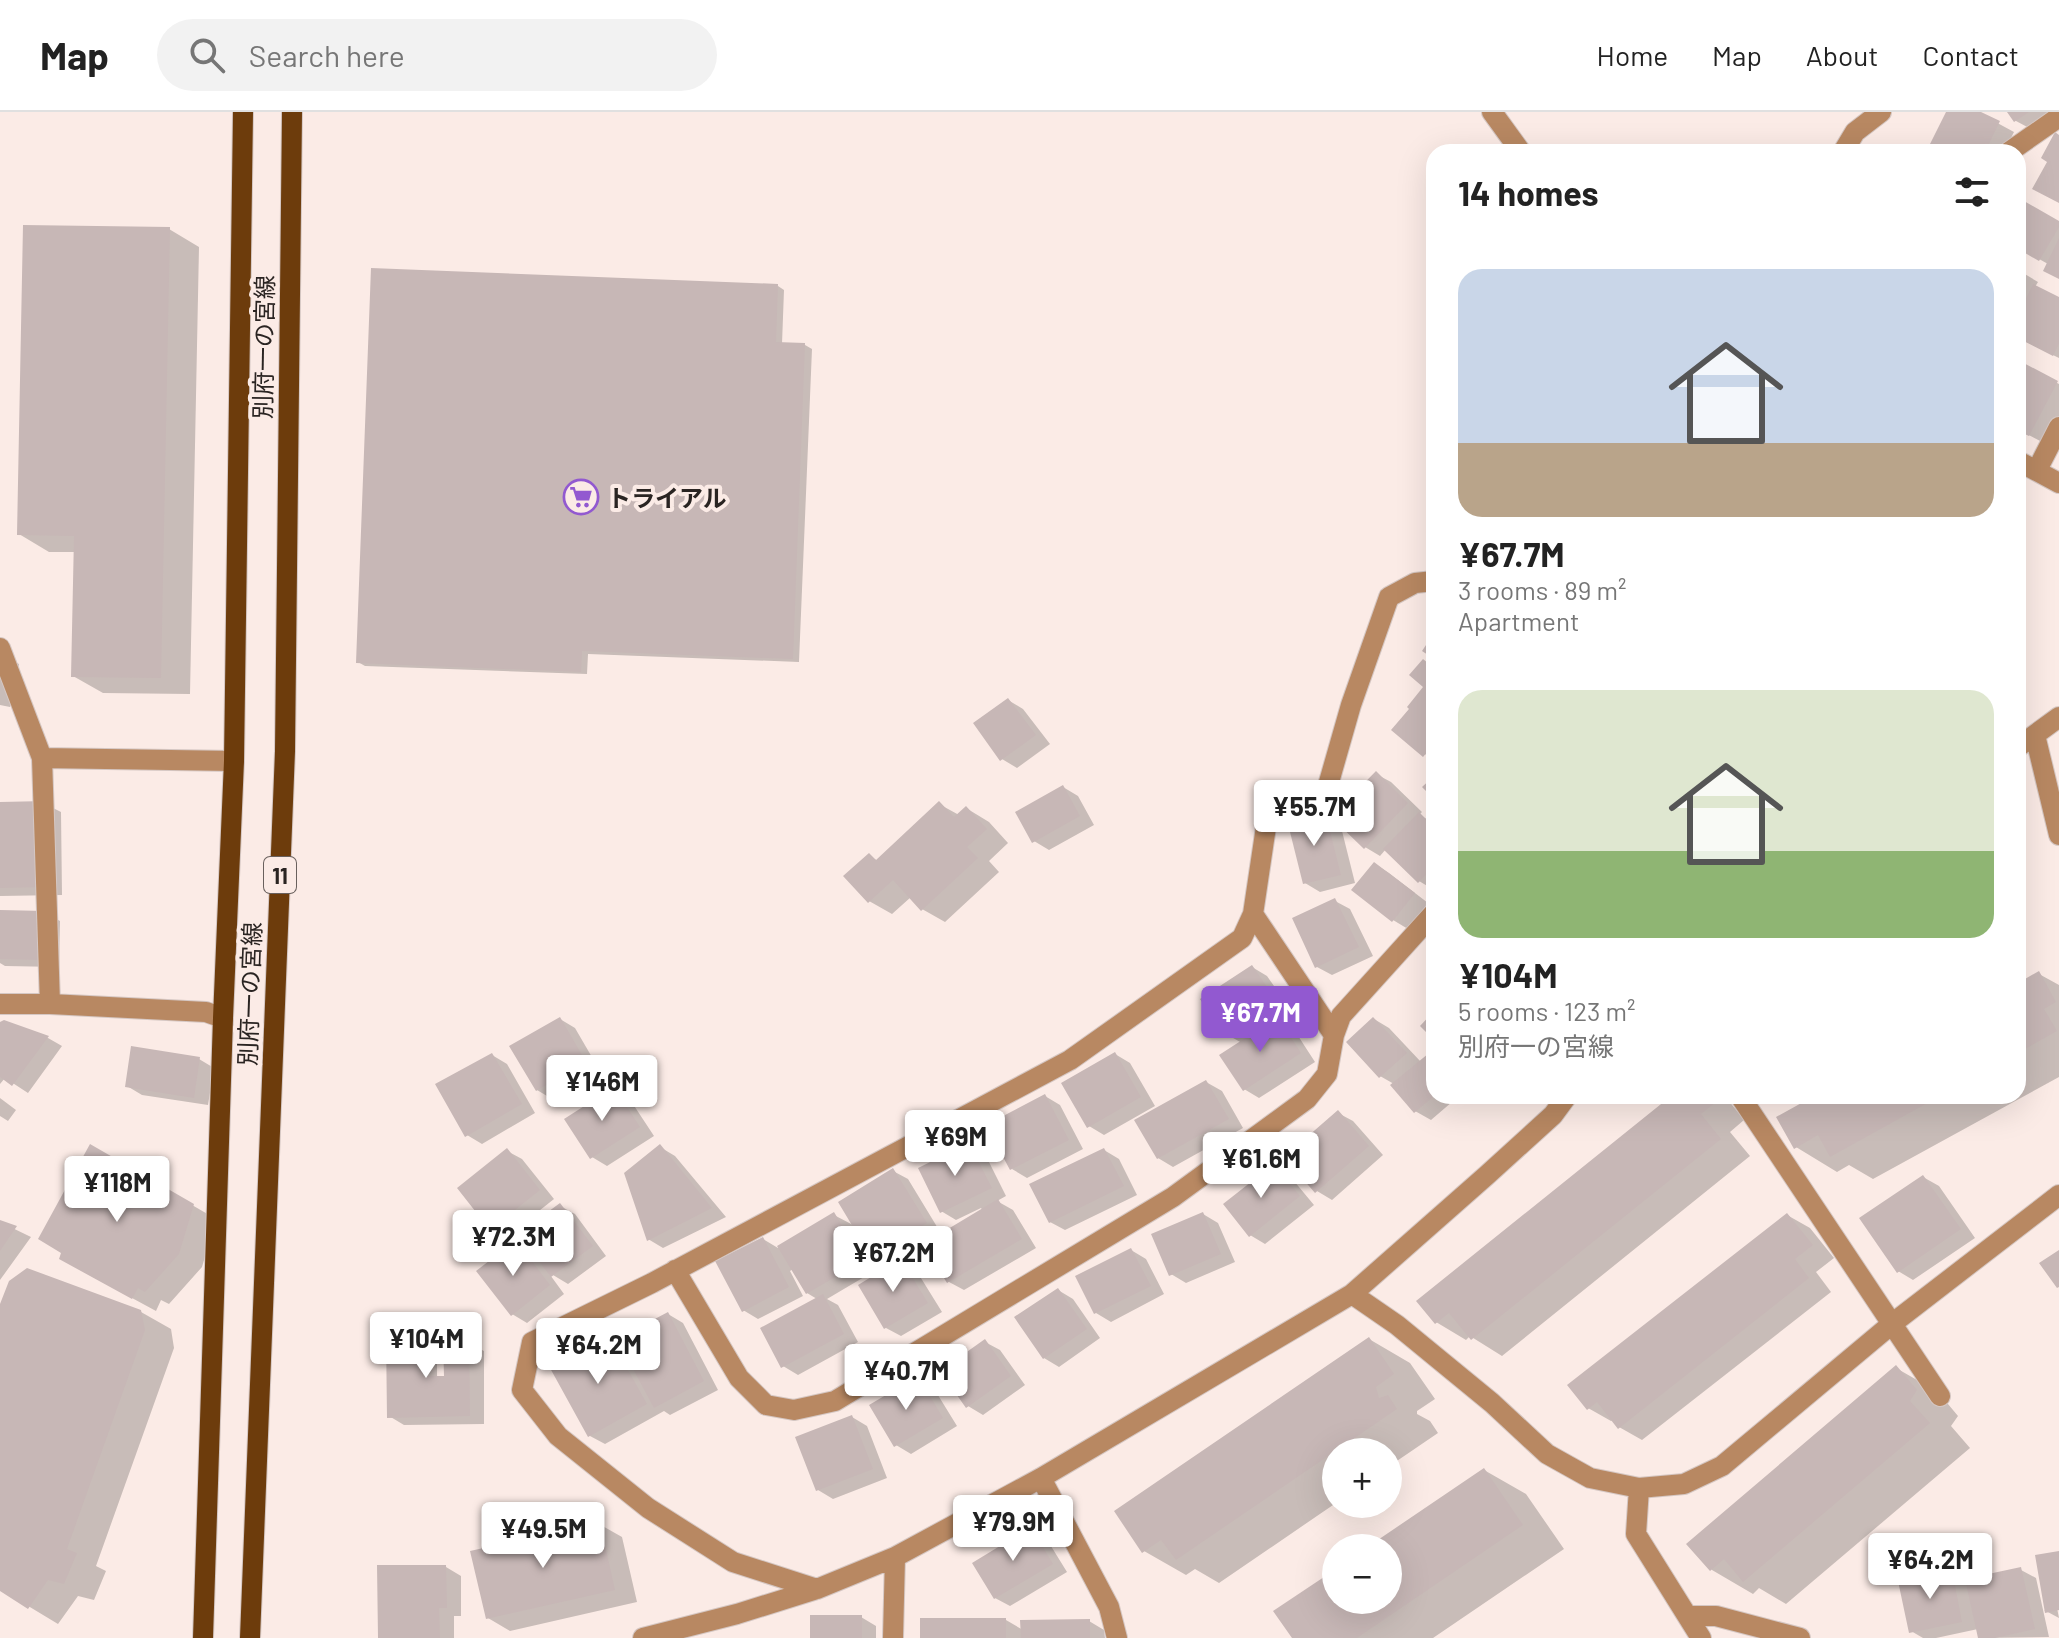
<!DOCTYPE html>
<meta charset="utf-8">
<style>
:root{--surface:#fff;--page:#f2f2f2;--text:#222;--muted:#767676;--line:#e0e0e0;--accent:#9259d0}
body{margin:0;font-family:Barlow,"Noto Sans JP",sans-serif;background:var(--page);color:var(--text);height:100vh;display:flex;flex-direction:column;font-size:30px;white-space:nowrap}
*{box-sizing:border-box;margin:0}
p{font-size:26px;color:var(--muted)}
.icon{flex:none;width:44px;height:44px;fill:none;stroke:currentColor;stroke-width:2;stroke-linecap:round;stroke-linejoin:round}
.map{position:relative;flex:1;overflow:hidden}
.details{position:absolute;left:1426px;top:32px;width:600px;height:960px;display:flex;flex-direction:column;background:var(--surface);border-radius:24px;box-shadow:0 8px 32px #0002}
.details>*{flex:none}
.tools{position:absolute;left:1322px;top:1326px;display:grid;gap:16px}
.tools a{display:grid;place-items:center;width:80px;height:80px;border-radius:50%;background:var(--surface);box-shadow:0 8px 32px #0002;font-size:40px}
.price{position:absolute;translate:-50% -68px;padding:0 18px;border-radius:8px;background:#fff;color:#222;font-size:26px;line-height:52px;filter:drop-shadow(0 2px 4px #0008)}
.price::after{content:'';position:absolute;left:50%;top:48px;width:24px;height:18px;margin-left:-12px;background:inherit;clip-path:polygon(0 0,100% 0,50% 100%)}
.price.on{background:var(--accent);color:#fff}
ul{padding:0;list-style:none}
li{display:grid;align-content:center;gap:16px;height:424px;padding:0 32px}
li span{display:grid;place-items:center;height:248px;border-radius:24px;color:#555}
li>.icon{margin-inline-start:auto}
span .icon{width:144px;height:144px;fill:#fffc;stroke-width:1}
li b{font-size:34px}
h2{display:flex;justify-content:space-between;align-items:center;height:96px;padding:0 32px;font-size:34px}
header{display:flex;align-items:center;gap:48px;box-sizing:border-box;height:112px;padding:0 40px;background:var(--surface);border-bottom:2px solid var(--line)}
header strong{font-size:38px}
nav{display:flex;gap:44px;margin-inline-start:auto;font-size:28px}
.search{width:560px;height:72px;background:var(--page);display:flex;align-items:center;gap:20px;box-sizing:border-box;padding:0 28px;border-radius:44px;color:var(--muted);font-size:30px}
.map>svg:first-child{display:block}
.shadow{fill:#0003}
.building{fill:#c7b7b6}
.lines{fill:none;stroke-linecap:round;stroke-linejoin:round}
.street-casing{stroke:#d5c7c3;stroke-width:22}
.primary-casing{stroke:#d5c7c3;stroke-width:22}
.street{stroke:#b88862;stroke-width:20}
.primary{stroke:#6d3c0c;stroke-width:20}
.labels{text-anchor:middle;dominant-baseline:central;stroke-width:8;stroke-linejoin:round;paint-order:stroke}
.shield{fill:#fbebe6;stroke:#69605d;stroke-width:2}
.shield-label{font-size:22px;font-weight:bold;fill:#2a2422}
.street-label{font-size:24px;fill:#2a2422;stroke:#fbebe6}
.poi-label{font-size:24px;font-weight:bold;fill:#2a2422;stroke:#fbebe6;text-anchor:start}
</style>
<header>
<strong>Map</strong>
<div class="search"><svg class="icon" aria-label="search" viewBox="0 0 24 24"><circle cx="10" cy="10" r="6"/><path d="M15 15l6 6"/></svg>Search here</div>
<nav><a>Home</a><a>Map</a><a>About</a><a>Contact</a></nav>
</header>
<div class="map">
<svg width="2059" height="1526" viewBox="0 0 2059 1526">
<rect width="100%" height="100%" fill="#fbebe6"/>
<!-- shadow -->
<path class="shadow" d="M1949 0H1977L2014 20 2004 40H1928Z
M2010 0H2056L2031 17 2016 9Z
M2018 104 2059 111V166L2048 152 2018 135Z
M169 117 199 135 190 582 103 581 73 564 75 440H49L19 422Z
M2018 158 2038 170 2035 175 2059 187V246L2018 226Z
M778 174 784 178 782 232 805 233 812 237 799 550 588 542 587 562 365 554 358 550Z
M2018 250 2059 272V304L2044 331 2019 318 2018 320Z
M0 543 19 552 10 595 0 593Z
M1423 549 1434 556V649L1394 618 1426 574Z
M1008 588 1023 597 1050 632 1017 656 1002 647Z
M1376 662 1391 670 1422 700 1419 703 1434 711V778L1419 769 1386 737 1380 744 1365 735 1340 711 1355 771 1320 780 1305 771 1324 701 1333 706Z
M1063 675 1078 684 1094 713 1049 738 1034 729Z
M0 691 45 692 61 700 62 783 0 784Z
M939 692 959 703 966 696 989 710 1008 731 989 749 999 760 945 810 922 797 911 785 892 802 869 789V744L878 749Z
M1375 752 1389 761 1428 791 1408 817 1393 808Z
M1335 789 1350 797 1373 844 1332 863 1317 855Z
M0 800 45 801 60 809 59 855 5 854 0 851Z
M1252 855 1267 864 1290 897 1276 907 1293 916 1315 950 1259 986 1244 977 1242 931 1226 922Z
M2039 862 2059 873V965L1873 1067 1849 1053 1837 1060 1796 1035 1818 984H2018V873Z
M560 907 575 916 600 959 552 987 537 978Z
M1374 907 1389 916 1421 950 1434 939V984H1459L1431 1008 1415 999 1394 972 1380 964Z
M4 910 48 926 62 934 28 981 5 966 0 972V913Z
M1115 942 1130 951 1155 994 1104 1023 1089 1014Z
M492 943 507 952 535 1001 482 1032 467 1023Z
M199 947 214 956 208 993 142 983 127 974Z
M1206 970 1222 979 1243 1016 1173 1055 1158 1046Z
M614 977 629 986 654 1024 607 1054 592 1045Z
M1045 984 1060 993 1083 1037 1027 1066 1012 1057Z
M1674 984H1725L1744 1008 1730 1020 1750 1044 1502 1244 1470 1224 1466 1228 1436 1210Z
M0 986 16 998 8 1009 0 1004Z
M1338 1001 1353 1009 1383 1043 1332 1088 1317 1079Z
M969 1033 985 1042 1006 1084 997 1089 1013 1098 1036 1136 964 1178 949 1170 924 1130 887 1152 866 1140 876 1158 827 1187 838 1193 858 1230 798 1263 783 1254 817 1187 807 1181 793 1157 790 1159 803 1184 758 1207 743 1198 763 1127 778 1136 834 1103 855 1114 893 1059 908 1067 942 1123 983 1099 981 1096 956 1108 941 1099Z
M91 1034 216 1107 202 1155 169 1192 161 1188 156 1199 84 1160Z
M660 1035 675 1044 726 1105 663 1136 648 1127Z
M1104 1038 1119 1047 1137 1083 1065 1118 1050 1110Z
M507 1039 522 1047 554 1087 506 1125 491 1116Z
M1274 1054 1289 1063 1314 1093 1265 1132 1250 1123Z
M1923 1065 1939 1074 1975 1126 1913 1168 1898 1159Z
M560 1094 575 1102 606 1144 568 1172 548 1160 564 1182 527 1211 512 1202 516 1130 536 1142Z
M1203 1102 1218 1111 1235 1150 1186 1171 1171 1162Z
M1787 1103 1810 1116 1834 1146 1816 1160 1831 1180 1642 1328 1619 1315 1613 1308 1611 1309 1588 1296Z
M0 1110 31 1125 0 1168Z
M1131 1138 1146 1147 1164 1182 1111 1210 1096 1201Z
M901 1150 916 1158 942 1200 901 1224 886 1216Z
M1058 1178 1073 1187 1100 1226 1059 1255 1044 1246Z
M0 1198 141 1200 171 1217 174 1236 96 1454 106 1459 94 1488 78 1484 58 1512 0 1477Z
M668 1202 683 1211 718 1278 670 1303 664 1299 605 1332 590 1324 609 1226 624 1235Z
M422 1224 437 1233V1266H446L468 1231 484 1239V1312L404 1313 389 1304Z
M1369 1227 1410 1251 1435 1287 1417 1299V1302L1430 1309 1438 1321 1388 1355V1340H1336V1391L1219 1471 1195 1457 1186 1463 1144 1439Z
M985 1230 1000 1238 1025 1273 983 1303 968 1294Z
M1896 1256 1938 1280 1958 1304 1951 1314 1970 1336 1786 1492 1759 1476 1753 1482 1712 1458 1689 1432Z
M918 1266 933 1275 957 1314 911 1342 896 1333Z
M852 1305 867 1314 887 1366 833 1387 818 1378Z
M1484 1358 1526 1382 1564 1437 1433 1526H1294L1336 1459V1488H1388V1436H1370Z
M599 1412 622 1425 637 1490 510 1519 488 1506Z
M1031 1418 1046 1426 1067 1460 1010 1494 995 1486Z
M2059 1441V1496H2057L2059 1506 2044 1498H2046Z
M446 1455 461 1464V1504H454V1526H380Z
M2021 1458 2036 1466 2049 1525 1980 1526 1978 1517 1936 1526H1923L1911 1519 1951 1460 1966 1469Z
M861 1505 876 1514V1526H812Z
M1006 1508 1023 1518 1089 1509 1104 1518 1105 1526H922Z"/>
<!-- building -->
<path class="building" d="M1946 0H1981L2000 9 1985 40 1974 37 1972 40H1926Z
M2007 0H2029L2014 10Z
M2055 20 2059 23V91L2032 77 2047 50 2041 46Z
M2024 89 2059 109V115L2039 149 2018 137V100Z
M23 113 170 115 161 566 71 565 74 424 17 423Z
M2059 126V167L2043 159Z
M371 156 778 172 776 230 805 231 793 547 582 539 581 560 356 551Z
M2033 172 2059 185V232L2053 244 2018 226V202Z
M2018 248 2058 269 2029 324 2018 319Z
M1434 521V547L1422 539Z
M1423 547 1434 556V606L1429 612 1434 616V632L1423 645 1391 618 1409 597 1407 595 1423 575 1409 563Z
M1008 586 1036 623 1000 649 973 611Z
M1376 659 1408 691 1364 737 1331 705Z
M1434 664V687L1422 675Z
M1063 673 1080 704 1032 731 1015 700Z
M46 689 47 775 0 776V690Z
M939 689 954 705 966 694 987 717 967 735 978 746 921 799 893 768 868 791 843 764 869 741 876 748Z
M1325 699 1341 763 1303 772 1287 708Z
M1419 700 1434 715V755L1418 771 1383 737Z
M1374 750 1415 781 1392 810 1351 778Z
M1335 786 1359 835 1315 856 1292 806Z
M0 798 45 799 44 848 0 847Z
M1252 853 1276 888 1224 923 1200 887Z
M2039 859 2056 890 2044 897 2057 919 2018 941V871Z
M1434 899V928L1420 914Z
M560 905 586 950 536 979 509 934Z
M1278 905 1301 941 1243 979 1219 943Z
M1373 905 1407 941 1379 966 1346 930Z
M4 908 49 924 12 974 0 965V910Z
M131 934 200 945 194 986 125 975Z
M1434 937V984L1414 1001 1390 973Z
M1115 940 1141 985 1087 1016 1061 971Z
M492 941 522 992 465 1025 435 972Z
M1206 968 1229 1007 1157 1047 1134 1008Z
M614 975 640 1015 590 1047 564 1007Z
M1045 982 1069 1028 1010 1058 986 1013Z
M1671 984H1711L1716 990 1701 1002 1721 1027 1471 1228 1449 1201 1435 1212 1416 1189Z
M1814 984H1940L1830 1045 1818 1023 1794 1037 1776 1005Z
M1338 998 1369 1034 1315 1081 1284 1045Z
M969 1031 992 1076 940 1101 918 1056Z
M90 1032 194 1092 179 1142 145 1180 138 1176 132 1187 59 1147 61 1141 38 1127Z
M660 1032 712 1096 647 1129 624 1061Z
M507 1036 540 1078 490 1118 457 1076Z
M1104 1036 1124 1074 1049 1111 1029 1072Z
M1274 1052 1300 1084 1249 1125 1223 1092Z
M893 1056 927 1111 871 1145 838 1090Z
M1923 1063 1961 1117 1897 1161 1859 1106Z
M998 1087 1022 1127 947 1171 923 1132Z
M560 1091 593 1134 551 1165 518 1122Z
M834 1100 863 1149 806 1182 777 1134Z
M1203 1100 1221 1142 1169 1164 1151 1122Z
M1787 1101 1813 1133 1795 1147 1809 1166 1618 1317 1597 1290 1587 1298 1567 1273Z
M0 1108 17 1114 0 1139Z
M763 1125 789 1175 742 1200 715 1149Z
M516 1128 550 1173 511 1204 476 1159Z
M1131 1136 1151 1174 1094 1202 1075 1164Z
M2059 1138V1175L2057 1176 2039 1151Z
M901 1147 928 1191 884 1217 858 1173Z
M27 1156 141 1198 145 1218 67 1437 77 1441 64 1472 48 1468 28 1497 0 1479V1192L9 1169Z
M1058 1176 1087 1217 1043 1247 1014 1205Z
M823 1182 844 1222 781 1256 760 1216Z
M668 1200 704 1269 654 1296 617 1227Z
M386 1222H422L423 1264H444L443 1229H469L470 1304 387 1306Z
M609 1224 647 1292 588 1325 550 1256Z
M1369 1225 1394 1262 1376 1275 1379 1286 1388 1283 1397 1297 1176 1448 1161 1428 1142 1441 1114 1399Z
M985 1227 1011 1264 966 1296 940 1259Z
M1896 1253 1917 1278 1910 1289 1930 1311 1743 1470 1724 1447 1710 1459 1686 1432Z
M918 1264 943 1306 894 1335 869 1293Z
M852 1303 873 1357 816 1379 795 1325Z
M1484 1356 1523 1413 1357 1526H1292L1273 1499 1336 1457V1488H1388V1436H1366Z
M600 1410 615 1478 486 1507 470 1439Z
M1031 1415 1053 1452 994 1487 972 1451Z
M2059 1439V1498L2045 1501 2035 1443Z
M377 1453H446L447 1496H439L440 1526H378Z
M2021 1455 2035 1517 1995 1526H1978L1965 1467Z
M1952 1458 1962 1510 1909 1521 1898 1469Z
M810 1503H862V1526H810Z
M920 1506H1006V1526H920Z
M1090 1507V1526H1021L1020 1508Z"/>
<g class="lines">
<!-- street casing -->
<g class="street-casing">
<path id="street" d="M1492 0 1521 40
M1843 40 1855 20 1881 0
M2009 40 2059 5
M2018 349 2059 371
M2037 358 2059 315
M0 536 42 646 234 649
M2035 623 2059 723
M2018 635 2059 605
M42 646 50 892
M1253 802 1334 923
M0 892H50L206 900 223 906
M1740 984 1940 1284
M675 1158 739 1266 766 1293 794 1298 835 1289 1173 1085 1307 987 1327 962 1334 923 1341 904 1434 801
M1352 1182 1397 1213 1492 1291 1547 1342 1590 1366 1639 1376 1684 1372 1722 1354 1893 1211 2059 1083
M1041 1366 1109 1495 1117 1526
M1639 1376 1636 1422 1701 1526
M817 1477 733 1450 648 1396 558 1324 522 1278 532 1230 652 1171 1070 948 1242 826 1253 802 1267 708 1327 677 1351 593 1389 485 1415 471 1434 469
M1688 1504H1716L1800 1526
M643 1526 737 1502 817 1477 895 1445 1041 1366 1352 1182 1487 1063 1553 1003 1567 984
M893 1526 895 1445"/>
</g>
<!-- primary casing -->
<g class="primary-casing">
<path id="primary" d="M203 1526 223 906 234 649 243 0
M250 1526 285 639 292 0"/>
</g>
<!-- street -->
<use href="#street" class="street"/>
<!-- primary -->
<use href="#primary" class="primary"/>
</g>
<!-- icons -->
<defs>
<g id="supermarket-ring" transform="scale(1.8)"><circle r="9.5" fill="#fbebe6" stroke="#9259d0" stroke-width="1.5"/><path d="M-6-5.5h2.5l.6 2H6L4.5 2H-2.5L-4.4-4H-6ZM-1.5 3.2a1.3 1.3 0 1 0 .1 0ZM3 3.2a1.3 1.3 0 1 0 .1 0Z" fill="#9259d0"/></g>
</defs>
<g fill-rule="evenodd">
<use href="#supermarket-ring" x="581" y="385"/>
</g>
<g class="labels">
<!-- shield labels -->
<rect class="shield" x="264" y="745" width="32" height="36" rx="6"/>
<g class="shield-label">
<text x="280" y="763">11</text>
</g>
<!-- street labels -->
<g class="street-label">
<text transform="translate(263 235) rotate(-89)">別府一の宮線</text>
<text transform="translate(249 882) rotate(-88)">別府一の宮線</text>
</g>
<!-- poi labels -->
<g class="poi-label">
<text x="607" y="385">トライアル</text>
</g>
</g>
</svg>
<div class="tools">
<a>+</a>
<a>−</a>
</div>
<b class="price" style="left:1314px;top:736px">¥55.7M</b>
<b class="price on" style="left:1260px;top:942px">¥67.7M</b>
<b class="price" style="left:602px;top:1011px">¥146M</b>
<b class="price" style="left:955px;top:1066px">¥69M</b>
<b class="price" style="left:1261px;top:1088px">¥61.6M</b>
<b class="price" style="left:117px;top:1112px">¥118M</b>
<b class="price" style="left:513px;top:1166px">¥72.3M</b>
<b class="price" style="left:893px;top:1182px">¥67.2M</b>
<b class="price" style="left:426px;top:1268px">¥104M</b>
<b class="price" style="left:598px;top:1274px">¥64.2M</b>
<b class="price" style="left:906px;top:1300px">¥40.7M</b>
<b class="price" style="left:1013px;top:1451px">¥79.9M</b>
<b class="price" style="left:543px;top:1458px">¥49.5M</b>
<b class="price" style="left:1930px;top:1489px">¥64.2M</b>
<section class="details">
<h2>14 homes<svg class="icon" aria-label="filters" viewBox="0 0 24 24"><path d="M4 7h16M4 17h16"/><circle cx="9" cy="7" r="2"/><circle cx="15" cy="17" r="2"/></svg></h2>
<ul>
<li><span style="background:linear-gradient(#c9d6e8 70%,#b9a48a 0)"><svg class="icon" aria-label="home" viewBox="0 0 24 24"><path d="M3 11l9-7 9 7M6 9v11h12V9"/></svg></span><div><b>¥67.7M</b><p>3 rooms · 89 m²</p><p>Apartment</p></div></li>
<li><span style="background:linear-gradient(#dfe7d0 65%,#8fb573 0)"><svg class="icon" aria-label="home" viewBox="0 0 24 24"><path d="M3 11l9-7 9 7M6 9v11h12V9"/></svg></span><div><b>¥104M</b><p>5 rooms · 123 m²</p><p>別府一の宮線</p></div></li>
</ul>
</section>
</div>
